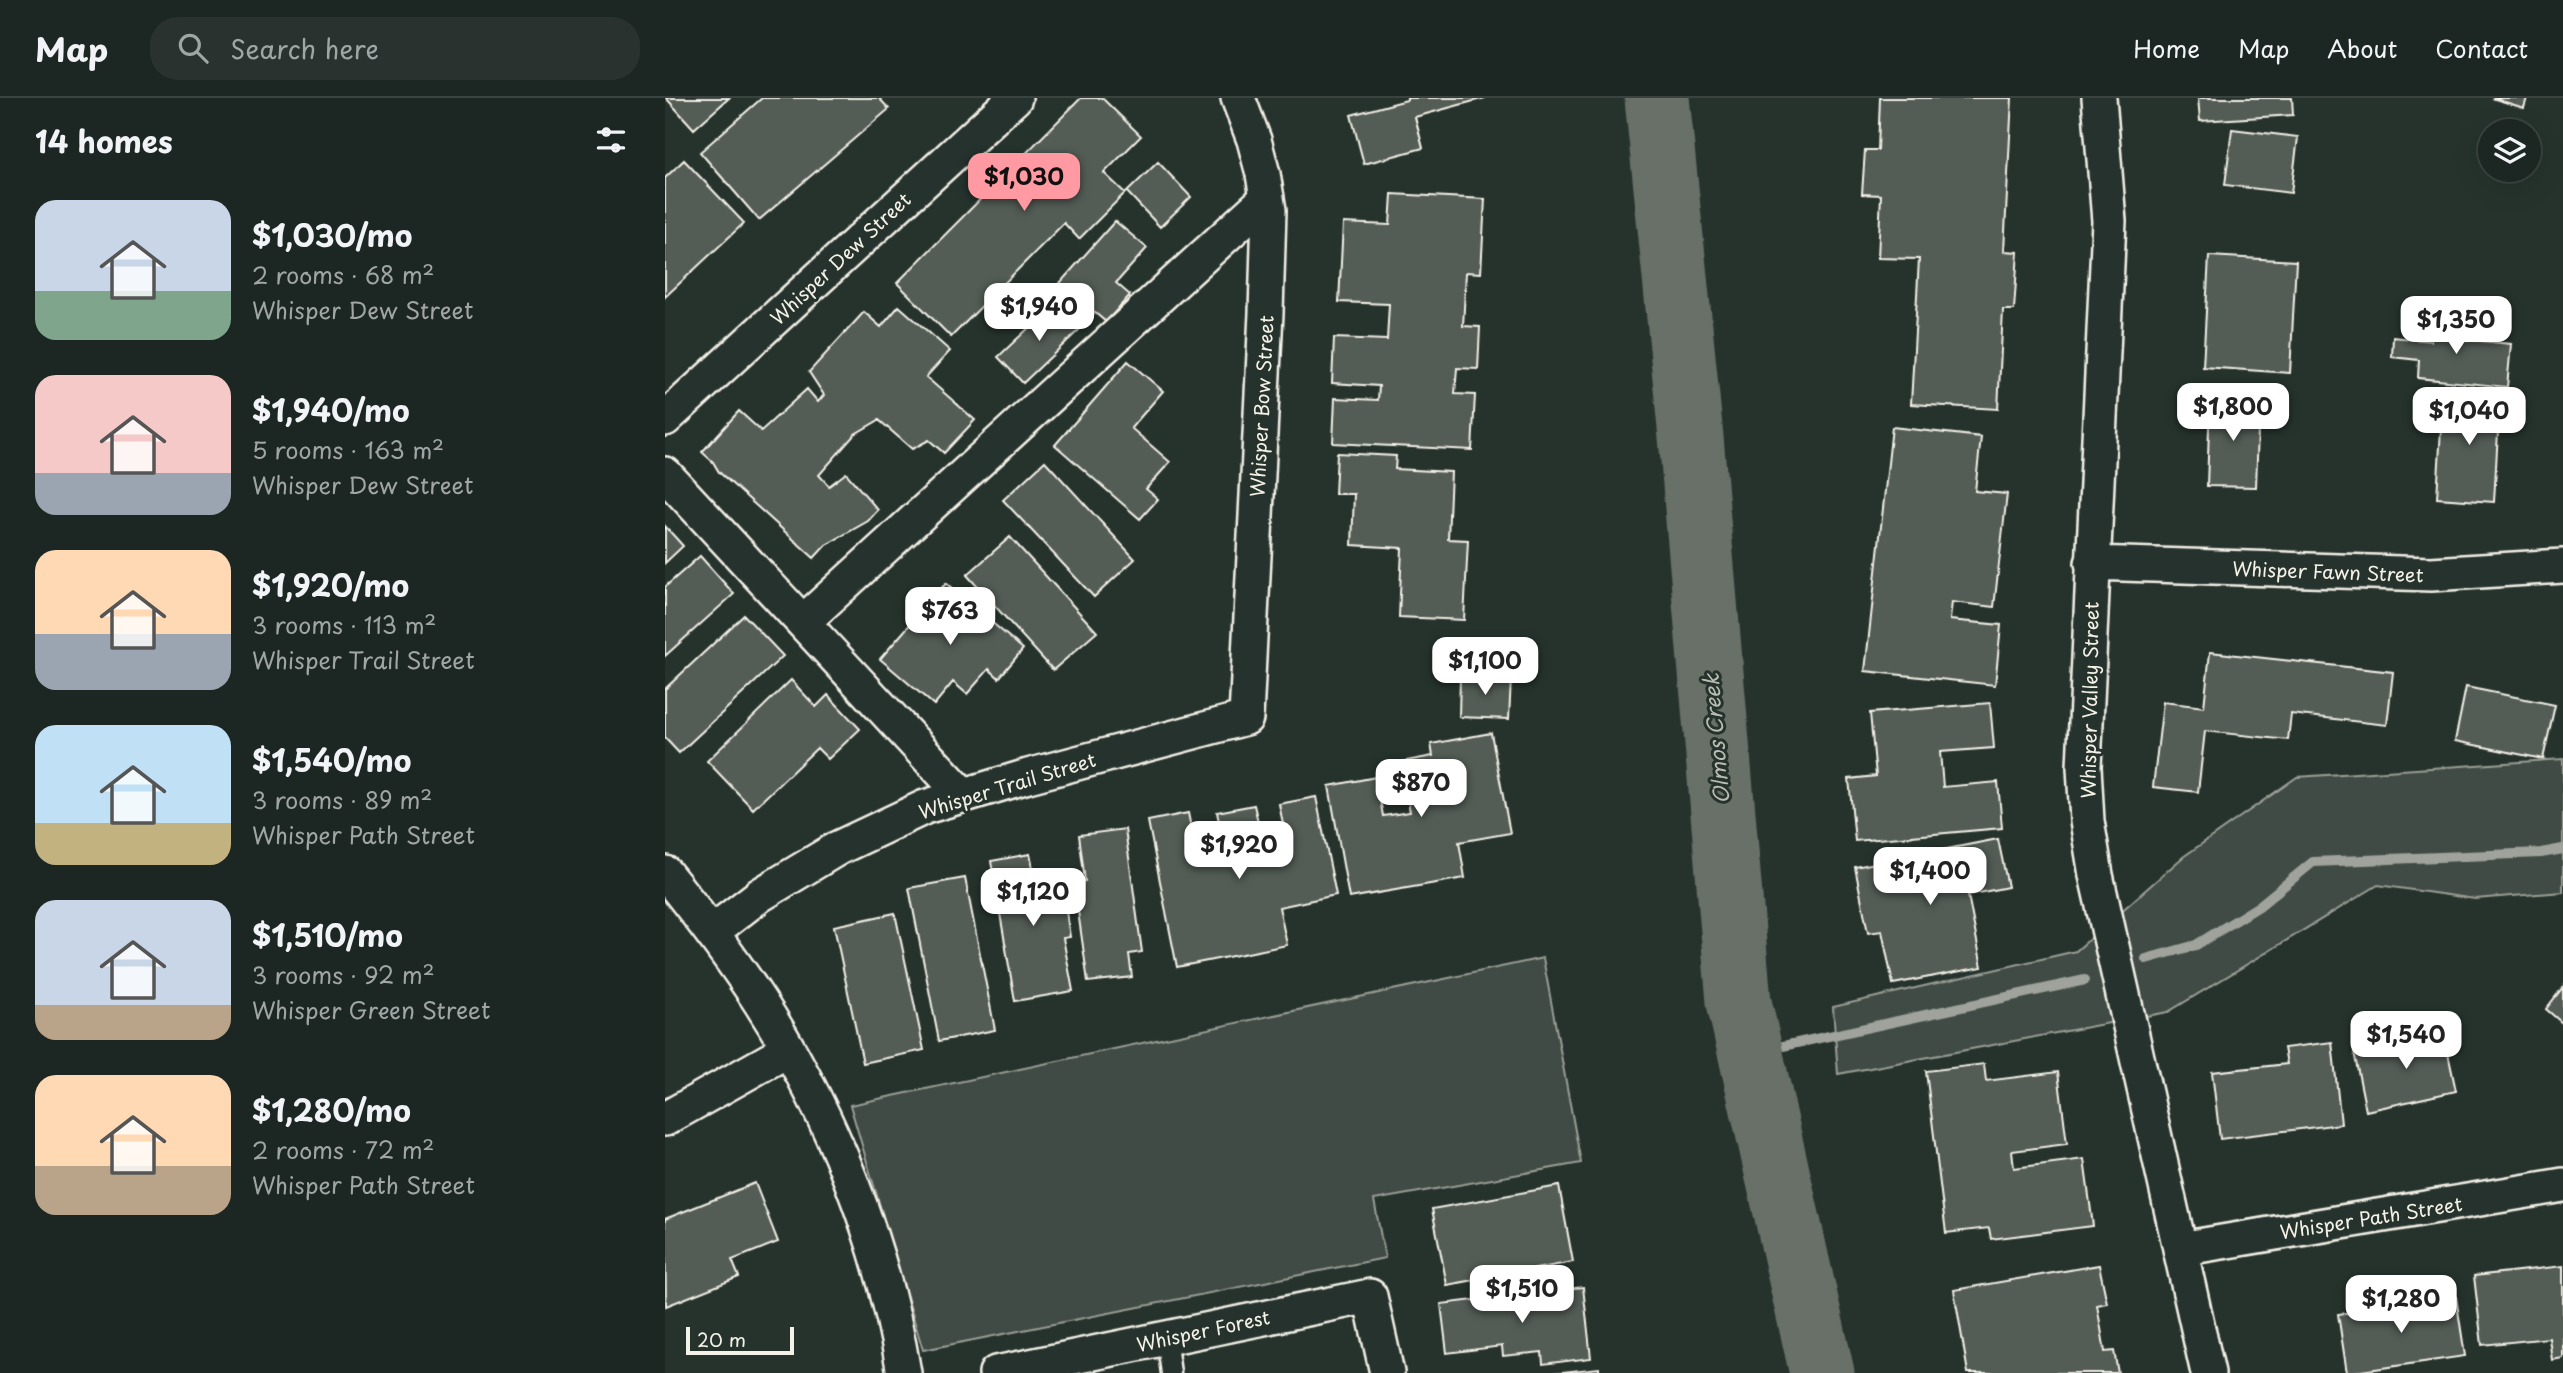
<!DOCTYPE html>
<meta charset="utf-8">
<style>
:root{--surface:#1c2622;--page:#29322f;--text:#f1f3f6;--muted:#a0a5a5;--line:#3a4340;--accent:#ff9aa2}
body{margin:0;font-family:"Playpen Sans",sans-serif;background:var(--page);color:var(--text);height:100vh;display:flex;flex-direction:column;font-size:26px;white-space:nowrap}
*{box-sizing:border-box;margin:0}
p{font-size:23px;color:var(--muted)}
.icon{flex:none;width:38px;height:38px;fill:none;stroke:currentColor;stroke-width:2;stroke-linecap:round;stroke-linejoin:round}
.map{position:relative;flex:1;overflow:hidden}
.sheet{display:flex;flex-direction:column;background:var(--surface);width:665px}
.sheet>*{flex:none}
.fabs{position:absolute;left:1813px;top:21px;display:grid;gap:14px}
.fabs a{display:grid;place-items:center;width:63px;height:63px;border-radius:50%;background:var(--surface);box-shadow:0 7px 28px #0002,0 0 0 2px var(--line);font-size:35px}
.scale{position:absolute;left:21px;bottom:18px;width:108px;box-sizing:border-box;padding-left:7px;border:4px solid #f4f1e8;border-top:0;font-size:19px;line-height:24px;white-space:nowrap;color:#f4f1e8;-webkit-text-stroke:5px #26332d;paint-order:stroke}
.price{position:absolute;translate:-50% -60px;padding:0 16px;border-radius:14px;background:#fff;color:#222;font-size:23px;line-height:46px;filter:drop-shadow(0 2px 4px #0008)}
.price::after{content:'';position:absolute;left:50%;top:42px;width:21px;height:16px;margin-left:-10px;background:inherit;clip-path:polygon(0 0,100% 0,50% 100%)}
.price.selected{background:var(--accent);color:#111}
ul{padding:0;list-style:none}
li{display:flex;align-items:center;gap:21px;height:175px;padding:0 35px}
li span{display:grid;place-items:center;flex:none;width:196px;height:140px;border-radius:21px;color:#555}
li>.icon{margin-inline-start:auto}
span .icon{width:84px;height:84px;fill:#fffc;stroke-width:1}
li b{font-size:30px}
h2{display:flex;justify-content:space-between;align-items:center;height:84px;padding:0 35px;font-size:30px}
header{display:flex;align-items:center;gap:42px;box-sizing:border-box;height:98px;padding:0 35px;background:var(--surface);border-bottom:2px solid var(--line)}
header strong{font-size:33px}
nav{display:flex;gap:38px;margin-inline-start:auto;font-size:24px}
.search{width:490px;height:63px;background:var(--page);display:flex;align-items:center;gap:18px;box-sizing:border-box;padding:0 24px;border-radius:28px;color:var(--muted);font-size:26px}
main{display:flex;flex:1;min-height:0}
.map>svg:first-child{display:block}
.green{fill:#414b45;stroke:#9a9e96;stroke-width:2}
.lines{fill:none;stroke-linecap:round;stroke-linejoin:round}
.stream{stroke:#9fa39b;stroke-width:10}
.river{stroke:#676f68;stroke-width:65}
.building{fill:#525c55;stroke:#f4f1e8;stroke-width:2}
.lane-casing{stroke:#f4f1e8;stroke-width:23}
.street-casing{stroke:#f4f1e8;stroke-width:38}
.lane{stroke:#26332d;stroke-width:18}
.street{stroke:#26332d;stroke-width:33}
.labels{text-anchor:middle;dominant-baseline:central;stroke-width:6;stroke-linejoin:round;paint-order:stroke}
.street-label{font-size:19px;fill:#f4f1e8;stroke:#26332d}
.water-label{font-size:21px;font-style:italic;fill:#bcbdb5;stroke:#26332d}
</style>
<header>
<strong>Map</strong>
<div class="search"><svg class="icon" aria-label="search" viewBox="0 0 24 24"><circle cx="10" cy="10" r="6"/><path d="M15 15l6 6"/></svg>Search here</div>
<nav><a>Home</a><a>Map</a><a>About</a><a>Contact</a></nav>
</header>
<main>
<section class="sheet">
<h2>14 homes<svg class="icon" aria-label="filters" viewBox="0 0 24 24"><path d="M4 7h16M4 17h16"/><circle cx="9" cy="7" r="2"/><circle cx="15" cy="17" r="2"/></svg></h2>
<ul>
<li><span style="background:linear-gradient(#c9d6e8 65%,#7fa58c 0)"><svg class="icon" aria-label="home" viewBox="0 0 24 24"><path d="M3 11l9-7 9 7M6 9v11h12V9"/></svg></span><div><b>$1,030/mo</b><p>2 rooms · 68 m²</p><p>Whisper Dew Street</p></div></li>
<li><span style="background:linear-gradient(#f6c9c9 70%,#9aa5b1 0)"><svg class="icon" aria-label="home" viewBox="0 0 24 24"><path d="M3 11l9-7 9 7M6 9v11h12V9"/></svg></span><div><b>$1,940/mo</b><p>5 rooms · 163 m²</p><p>Whisper Dew Street</p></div></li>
<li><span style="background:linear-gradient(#ffd9b3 60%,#9aa5b1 0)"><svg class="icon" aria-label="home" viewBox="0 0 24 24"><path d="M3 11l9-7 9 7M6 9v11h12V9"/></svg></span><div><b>$1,920/mo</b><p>3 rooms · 113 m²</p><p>Whisper Trail Street</p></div></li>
<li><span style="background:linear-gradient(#bfe0f5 70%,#c2b280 0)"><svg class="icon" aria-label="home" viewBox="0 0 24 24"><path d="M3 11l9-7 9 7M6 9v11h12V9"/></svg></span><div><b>$1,540/mo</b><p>3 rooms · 89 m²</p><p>Whisper Path Street</p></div></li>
<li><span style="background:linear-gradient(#c9d6e8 75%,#b9a48a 0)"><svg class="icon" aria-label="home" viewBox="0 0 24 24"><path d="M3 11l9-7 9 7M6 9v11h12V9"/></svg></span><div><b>$1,510/mo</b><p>3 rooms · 92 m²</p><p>Whisper Green Street</p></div></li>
<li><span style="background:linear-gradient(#ffd9b3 65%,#b9a48a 0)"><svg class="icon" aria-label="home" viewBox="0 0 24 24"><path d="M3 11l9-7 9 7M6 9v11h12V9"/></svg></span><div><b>$1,280/mo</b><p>2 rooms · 72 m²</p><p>Whisper Path Street</p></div></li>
</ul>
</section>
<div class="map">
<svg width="1898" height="1275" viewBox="0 0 1898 1275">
<rect width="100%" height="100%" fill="#26332d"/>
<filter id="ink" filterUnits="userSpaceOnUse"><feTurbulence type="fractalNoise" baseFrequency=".0143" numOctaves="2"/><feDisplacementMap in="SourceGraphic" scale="14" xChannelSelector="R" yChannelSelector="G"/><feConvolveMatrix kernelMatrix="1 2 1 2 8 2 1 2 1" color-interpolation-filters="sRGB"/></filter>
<g filter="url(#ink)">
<!-- green -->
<path class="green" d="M1898 661V794L1810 801 1713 787 1503 914 1173 976 1168 909 1411 853 1518 759 1632 679Z
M878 860 916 1065 709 1102 720 1160 258 1252 185 1007Z"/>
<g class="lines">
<!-- stream -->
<path class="stream" d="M1481 861 1531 847 1594 808 1648 764 1876 755 1898 751
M1086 955 1420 882"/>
<!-- river -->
<path class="river" d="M992 0 1026 339 1074 904 1157 1275"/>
</g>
<!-- building -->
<path class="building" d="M1 0H64L29 31Z
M97 0H214L224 11 94 122 35 54Z
M416 0H437L476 38 439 75 460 95 414 141 399 125 286 239 232 185Z
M742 0H820L750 19 758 50 699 66 686 17 742 2Z
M1215 0H1347L1339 153 1353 154 1349 212H1338L1333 311 1246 306 1254 161 1213 160 1216 97 1197 96 1200 52H1213Z
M1533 0H1627L1628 17 1535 23Z
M1827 0H1862L1859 10Z
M1567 31 1633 39 1626 95 1560 87Z
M19 62 79 125 0 199V80Z
M493 64 526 99 495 129 462 94Z
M727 96 820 101 816 175 801 174 798 228 815 229 813 271 792 270 790 296 810 297 807 352 668 345 670 300 713 302 714 288 667 285 669 240 722 242 724 206 674 204 678 125 725 127Z
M450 123 482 150 451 185 465 197 441 224 395 185Z
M1544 158 1631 163 1625 275 1538 269Z
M390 205 415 231 358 285 333 259Z
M234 208 285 253 261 279 310 322 279 355 264 342 247 351 214 322 190 336 154 377 164 388 181 375 213 412 203 423 161 447 149 460 54 374 48 364 37 354 74 313 96 333 142 291 153 304 159 297 144 274 199 214 216 229Z
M1769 213 1788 215 1785 240 1846 246 1842 289 1753 280 1754 262 1727 259 1728 239 1766 243Z
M463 263 498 293 466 330 505 364 481 391 493 401 475 421 390 347Z
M1778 295 1835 298 1829 404 1772 400Z
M1545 301 1594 303 1591 389 1542 388Z
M1227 329 1316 339 1310 393 1342 396 1329 509 1287 504 1285 522 1336 527 1330 587 1200 573Z
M672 355 731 358 730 371 786 374 783 441 803 442 799 522 734 519 737 450 687 447 689 396H670Z
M380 363 470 461 429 499 338 402Z
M0 428 18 448 0 465Z
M345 439 432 534 388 572 302 477Z
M35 458 69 496 0 558V489Z
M281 485 358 551 334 580 324 571 302 596 288 584 269 607 215 561Z
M79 517 118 558 14 655 0 640V591Z
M1545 554 1728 574 1722 627 1626 616 1623 642 1540 633 1533 694 1488 689 1498 604 1539 609Z
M795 578 846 580 844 621 794 619Z
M126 582 151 609 163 597 195 631 163 661 152 650 88 711 42 663Z
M1801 589 1890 607 1878 661 1790 643Z
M1325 605 1329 650 1275 654 1278 689 1333 684 1337 730 1190 743 1184 681 1211 678 1205 615Z
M826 635 845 735 794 744 800 780 684 800 664 688 711 679 718 718 745 714 736 664 768 658 766 646Z
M651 699 671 797 614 809 622 847 512 869 483 723 523 715 534 769 562 764 552 714 589 707 598 745 621 741 614 706Z
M460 731 477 854 464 856 467 879 423 884 409 785 420 783 414 737Z
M1333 741 1343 789 1303 797 1317 869 1228 886 1217 833 1203 835 1190 769Z
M365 756 370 780 395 775 405 839 398 840 408 893 350 903 326 763Z
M300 780 330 932 274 943 244 790Z
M230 815 259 952 198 965 169 828Z
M1898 889V924L1897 925 1881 911Z
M1777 927 1791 993 1701 1013 1689 954 1759 939 1757 931Z
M1667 944 1676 1026 1555 1041 1547 974 1622 966 1619 950Z
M1319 966 1321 983 1393 974 1402 1046 1347 1053 1349 1070 1419 1061 1428 1128 1326 1141 1324 1130 1281 1135 1261 973Z
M90 1085 113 1144 67 1162 74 1179 1 1208 0 1121Z
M894 1088 908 1164 782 1187 767 1111Z
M1434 1167 1442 1205 1432 1207 1440 1254 1449 1253 1453 1275H1303L1289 1192Z
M1898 1168V1260L1887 1262 1884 1240 1817 1247 1809 1178Z
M918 1189 926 1260 878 1266 877 1254 838 1258 837 1248 782 1255 776 1206Z
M1791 1199 1800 1258 1682 1275 1673 1216Z
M934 1270V1275H888Z"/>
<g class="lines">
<!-- lane casing -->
<g class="lane-casing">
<path id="lane" d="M501 1240 506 1275"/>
</g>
<!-- street casing -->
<g class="street-casing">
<path id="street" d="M1434 0 1444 123 1419 669 1422 723 1431 777 1543 1275
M0 321 350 0
M0 376 298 697
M1427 465 1766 476 1898 468
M138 524 602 100
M0 775C34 817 66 859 95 904 166 1014 218 1146 239 1275
M47 834 95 797 173 750 260 709 363 678 581 620 601 215 604 112 598 76 589 42 573 0
M0 1021 123 952
M1515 1151 1898 1087
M331 1275 705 1198 722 1275"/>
</g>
<!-- lane -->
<use href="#lane" class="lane"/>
<!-- street -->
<use href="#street" class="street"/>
</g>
</g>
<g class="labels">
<!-- street labels -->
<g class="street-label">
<text transform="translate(175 160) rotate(-43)">Whisper Dew Street</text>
<text transform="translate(596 308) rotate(-87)">Whisper Bow Street</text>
<text transform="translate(1663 473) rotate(2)">Whisper Fawn Street</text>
<text transform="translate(1424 602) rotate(-89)">Whisper Valley Street</text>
<text transform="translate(342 687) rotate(-17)">Whisper Trail Street</text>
<text transform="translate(1706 1119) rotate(-9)">Whisper Path Street</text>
<text transform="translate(538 1232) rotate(-12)">Whisper Forest</text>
</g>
<!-- water labels -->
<g class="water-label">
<text transform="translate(1050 641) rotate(-95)">Olmos Creek</text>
</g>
</g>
</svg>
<div class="fabs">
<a><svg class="icon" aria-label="layers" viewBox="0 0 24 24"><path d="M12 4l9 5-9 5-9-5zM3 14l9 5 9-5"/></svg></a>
</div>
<div class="scale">20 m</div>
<b class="price selected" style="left:359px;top:115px">$1,030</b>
<b class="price" style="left:374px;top:245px">$1,940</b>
<b class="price" style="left:1791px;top:258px">$1,350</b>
<b class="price" style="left:1568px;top:345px">$1,800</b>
<b class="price" style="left:1804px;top:349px">$1,040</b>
<b class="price" style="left:285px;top:549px">$763</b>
<b class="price" style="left:820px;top:599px">$1,100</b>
<b class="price" style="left:756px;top:721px">$870</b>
<b class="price" style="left:574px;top:783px">$1,920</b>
<b class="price" style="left:1265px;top:809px">$1,400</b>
<b class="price" style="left:368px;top:830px">$1,120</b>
<b class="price" style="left:1741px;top:973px">$1,540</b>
<b class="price" style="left:857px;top:1227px">$1,510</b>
<b class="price" style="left:1736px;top:1237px">$1,280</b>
</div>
</main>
